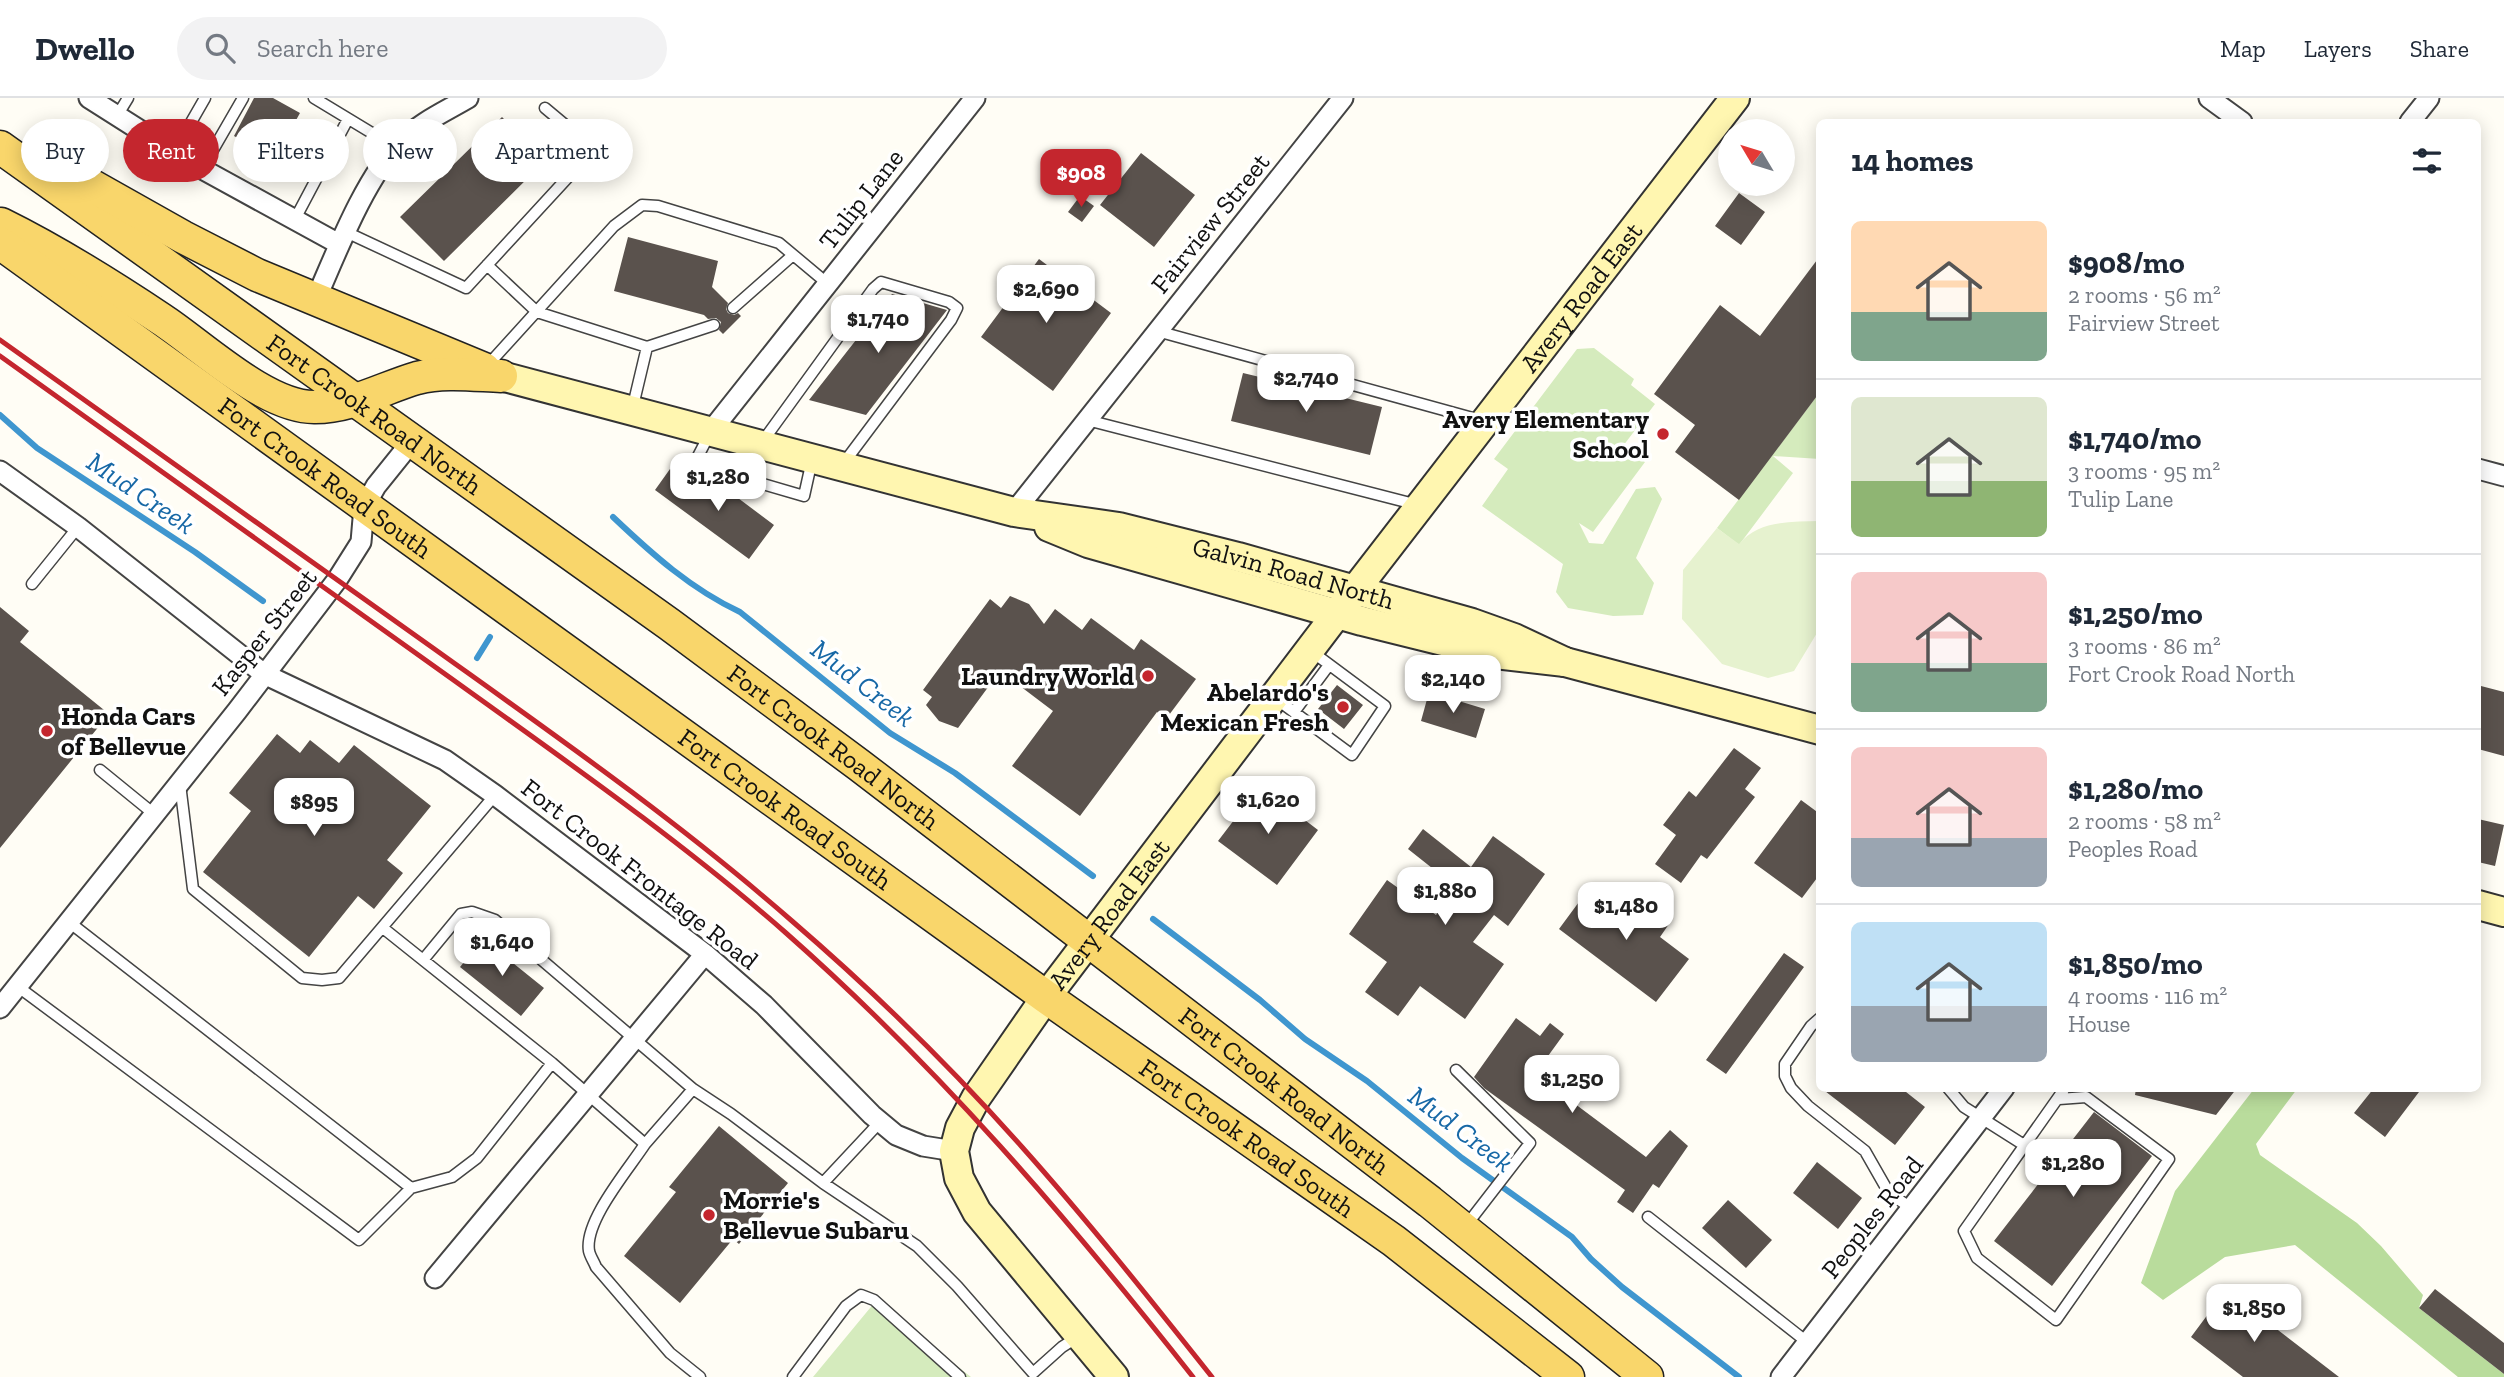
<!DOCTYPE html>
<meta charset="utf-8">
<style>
:root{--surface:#fff;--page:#f2f2f3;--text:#1f2937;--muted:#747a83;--line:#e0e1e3;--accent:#c4262e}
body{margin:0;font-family:"Zilla Slab",serif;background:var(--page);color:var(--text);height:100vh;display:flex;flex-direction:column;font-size:26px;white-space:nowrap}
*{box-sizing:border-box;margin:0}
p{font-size:23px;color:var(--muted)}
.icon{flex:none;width:38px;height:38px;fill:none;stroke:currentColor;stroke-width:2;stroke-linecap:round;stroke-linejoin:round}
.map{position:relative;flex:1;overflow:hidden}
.sheet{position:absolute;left:1816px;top:21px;width:665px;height:973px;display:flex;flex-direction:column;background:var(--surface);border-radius:10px;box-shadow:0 4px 18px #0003}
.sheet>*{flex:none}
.top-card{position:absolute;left:21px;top:21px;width:665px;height:63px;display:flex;gap:14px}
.needle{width:46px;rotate:308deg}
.fabs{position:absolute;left:1718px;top:21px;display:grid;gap:14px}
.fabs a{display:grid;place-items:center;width:77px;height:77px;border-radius:50%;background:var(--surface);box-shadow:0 4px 18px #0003;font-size:35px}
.price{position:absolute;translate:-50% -60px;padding:0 16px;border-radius:14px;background:#fff;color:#222;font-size:23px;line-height:46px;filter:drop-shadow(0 2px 4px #0008)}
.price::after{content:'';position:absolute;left:50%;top:42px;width:21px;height:16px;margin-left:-10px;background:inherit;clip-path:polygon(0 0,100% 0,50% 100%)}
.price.active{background:var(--accent);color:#fff}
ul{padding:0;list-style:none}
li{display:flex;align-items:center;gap:21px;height:175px;padding:0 35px}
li+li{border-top:2px solid var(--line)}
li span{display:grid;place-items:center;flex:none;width:196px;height:140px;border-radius:10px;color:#555}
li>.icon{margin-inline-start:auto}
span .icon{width:84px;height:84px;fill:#fffc;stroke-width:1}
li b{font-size:30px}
h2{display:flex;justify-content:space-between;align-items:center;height:84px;padding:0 35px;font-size:30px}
.chip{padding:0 24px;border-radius:32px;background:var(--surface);box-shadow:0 4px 18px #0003;font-size:24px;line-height:63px}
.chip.active{background:var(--accent);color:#fff}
header{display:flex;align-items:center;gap:42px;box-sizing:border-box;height:98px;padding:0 35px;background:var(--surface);border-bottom:2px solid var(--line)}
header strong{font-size:33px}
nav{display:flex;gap:38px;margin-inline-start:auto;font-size:24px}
.search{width:490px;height:63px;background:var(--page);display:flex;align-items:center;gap:18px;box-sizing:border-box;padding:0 24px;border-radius:38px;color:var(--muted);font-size:26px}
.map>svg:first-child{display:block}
.green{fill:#d5ebbd}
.forest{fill:#b9dc9c}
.pitch{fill:#e6f2cf}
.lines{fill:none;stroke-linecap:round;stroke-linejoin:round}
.stream{stroke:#3f96cf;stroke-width:6}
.building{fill:#5a524d}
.lane-casing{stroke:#444;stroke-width:13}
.street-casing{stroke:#444;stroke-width:23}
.secondary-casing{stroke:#333;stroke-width:32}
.primary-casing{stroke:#222;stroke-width:35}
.lane{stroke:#fff;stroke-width:10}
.street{stroke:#fff;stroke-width:19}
.secondary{stroke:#fff6b0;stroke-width:28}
.primary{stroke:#f9d66b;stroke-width:32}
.rail{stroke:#c4262e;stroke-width:5}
.poi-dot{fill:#c4262e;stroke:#fff;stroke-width:2.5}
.labels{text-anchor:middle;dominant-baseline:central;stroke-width:7;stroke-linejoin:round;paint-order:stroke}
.street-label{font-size:26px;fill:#111;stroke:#fff}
.poi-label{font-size:26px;font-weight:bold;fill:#111;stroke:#fff;text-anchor:end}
.water-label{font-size:28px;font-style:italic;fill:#1768a6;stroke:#fff}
</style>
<header>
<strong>Dwello</strong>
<div class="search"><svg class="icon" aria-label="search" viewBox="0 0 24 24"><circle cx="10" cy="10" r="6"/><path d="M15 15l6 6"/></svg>Search here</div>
<nav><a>Map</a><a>Layers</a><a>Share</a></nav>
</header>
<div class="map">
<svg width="2504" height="1279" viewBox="0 0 2504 1279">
<rect width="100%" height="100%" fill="#fffdf5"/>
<!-- green -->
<path class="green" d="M1594 250 1634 281 1631 287 1655 306 1623 348 1645 364 1593 434 1579 425 1589 445 1603 446 1636 391 1655 389 1662 401 1636 460 1654 485 1643 517 1613 518 1568 510 1556 494 1563 466 1482 408 1508 371 1494 361 1577 251Z
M1820 294V361L1773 358 1793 375 1739 447 1717 430Z
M875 1204 971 1279H813Z"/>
<!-- forest -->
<path class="forest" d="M2254 991H2297L2256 1046 2260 1057 2357 1125 2381 1148 2423 1197 2419 1210 2504 1276V1279H2458L2295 1147 2225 1159 2163 1202 2141 1185 2175 1093Z"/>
<!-- pitch -->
<path class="pitch" d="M1820 423V530L1794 573 1768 580 1722 566 1682 521 1683 472 1717 430 1739 446C1759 422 1790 424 1820 423Z"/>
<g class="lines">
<!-- stream -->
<path class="stream" d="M0 317 37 350 195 454 263 503
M613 419C652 456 691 491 740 514L890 635 955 675 1093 778
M477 560 490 539
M1153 821 1260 902 1305 941 1367 983 1462 1060 1572 1139 1591 1161 1622 1189 1739 1279"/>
</g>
<!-- building -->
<path class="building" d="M254 0H273L300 15 295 24 320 38 301 74 234 38Z
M502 19 545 63 444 163 400 119Z
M1141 55 1195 97 1154 149 1100 107Z
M1739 95 1765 114 1741 147 1715 128Z
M1080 98 1094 108 1082 124 1068 114Z
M628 139 718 163 712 189 728 205 726 211 728 215 734 217 738 215 741 218 723 236 719 232 721 224 716 220 708 221 704 217 614 193Z
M1820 158V294L1739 402 1675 354 1695 327 1654 296 1720 207 1760 238Z
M1039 161 1111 215 1053 293 981 239Z
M892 196 947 212 866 317 809 302Z
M1243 275 1382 309 1370 357 1231 323Z
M670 371 687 384 734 397 774 427 749 461 655 392Z
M1010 498 1029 506 1044 526 1055 511 1082 532 1091 520 1134 552 1141 541 1196 581 1166 621 1157 614 1080 718 1012 668 1053 613 1000 573 958 630 939 623 926 607 932 599 923 592 990 501 1001 510Z
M0 509 29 533 20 544 109 616 0 750Z
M1337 587 1363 607 1344 631 1318 611Z
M2481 588 2504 594V658L2478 651V600Z
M1429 594 1485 611 1476 640 1421 623Z
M277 636 300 655 310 642 339 665 354 647 431 708 387 762 403 775 374 811 358 798 309 859 203 774 251 713 229 695Z
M1734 650 1761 670 1745 691 1755 699 1707 761 1701 757 1681 785 1655 766 1676 737 1663 727 1689 693 1696 699Z
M1260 688 1318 732 1277 787 1218 743Z
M1801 702 1820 716V776L1802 800 1754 765Z
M2478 721 2504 727 2495 768 2478 764Z
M1423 731 1471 769 1493 738 1545 776 1508 828 1494 817 1473 844 1504 866 1465 921 1420 888 1398 918 1365 894 1387 864 1349 836 1387 782 1436 817 1456 789 1408 751Z
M1590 789 1620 812 1631 798 1669 826 1660 839 1689 861 1656 904 1559 831Z
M483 841 544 890 521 918 460 869Z
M1784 855 1804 869 1726 976 1706 962Z
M1516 920 1540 938 1550 925 1564 936 1535 976 1646 1059 1670 1032 1688 1048 1659 1090 1653 1086 1633 1115 1617 1104 1625 1092 1484 990 1474 979Z
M1821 990H1901L1925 1009 1895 1047Z
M2136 990H2237L2216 1017 2135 997Z
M2374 990H2422L2385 1039 2354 1015Z
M2094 1014 2152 1058 2052 1188 1994 1143Z
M719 1028 788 1085 739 1146 733 1141 680 1205 624 1158 676 1094 669 1089Z
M1817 1064 1862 1100 1838 1131 1793 1095Z
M1728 1102 1772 1142 1746 1170 1702 1130Z
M2435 1191 2504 1245V1276L2419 1210Z
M2226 1192 2339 1279H2243L2191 1239Z"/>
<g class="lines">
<!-- lane casing -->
<g class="lane-casing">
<path id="lane" d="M314 0 395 49
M117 18 128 0
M174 54 205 0
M202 71 243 0
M294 123 348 21
M346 134 466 190 594 51 545 10
M487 167 537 214 647 249 632 312
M733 210 793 157
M1157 233 1480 322
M647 249 714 227
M487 268 614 128 642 107 658 108 779 145 828 186
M1087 322 1418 407
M709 337 694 366 804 398 812 362
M749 382 760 347 873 191 881 184 949 204 957 210 951 222 843 366
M32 486 78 429
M1275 600 1352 657 1385 608 1311 553
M1294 614 1329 567
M100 672 154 716
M180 686 193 791 302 880 322 882 339 880 495 697
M69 824 411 1090
M383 830 552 965 645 1046 693 991 731 1016 823 1085 917 1148 957 1188 1033 1275 1062 1249 1076 1240
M423 862 461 816 472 814 495 822 693 991
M17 888 359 1142 411 1090 452 1079 477 1060 552 965
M1820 920 1811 928 1785 966V978L1791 990 1808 1008 1865 1053 1889 1095 1911 1110
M1456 972 1530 1045 1465 1129
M1948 990 1964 1009 2024 1047
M2059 1001 2086 999 2169 1061 2056 1222 1977 1160 1964 1133 2065 990
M645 1046C628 1072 584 1123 589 1153 590 1158 594 1164 596 1169L670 1255 700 1279
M823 1085 880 1024
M1648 1119 1807 1244
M793 1279 846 1208 861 1197 874 1202 960 1279"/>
</g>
<!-- street casing -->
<g class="street-casing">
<path id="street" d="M89 0 193 66 339 146
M2209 0 2242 24
M2410 24 2429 0
M315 203C335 158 365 79 400 45 419 25 444 14 468 0
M711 333 975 0
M2478 371 2504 378
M0 373 78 429 264 576 445 662 495 697 705 856 764 907 872 1017 896 1037 923 1048 954 1053
M1014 414 1343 0
M0 910 237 613 337 482 361 444 364 409 376 388 413 342
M435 1180 705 856
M1781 1279 2004 990"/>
</g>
<!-- secondary casing -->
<g class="secondary-casing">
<g id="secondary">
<path id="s1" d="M501 278 1014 414 1119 429 1238 459 1472 525 1514 540 1565 564"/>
<path d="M1049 429 1088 445 1362 523 1495 556 1565 564 1820 632"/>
<path d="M2478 807 2504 814"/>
<path id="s2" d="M1114 1279 977 1114 959 1080 954 1053 960 1030 976 1000 1046 899 1355 492 1735 0"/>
</g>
</g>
<!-- primary casing -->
<g class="primary-casing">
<g id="primary">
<path id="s3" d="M0 49 669 526 859 667 1430 1104 1647 1279"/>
<path d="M48 63 183 139 257 177 484 271"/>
<path d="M1 126C56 153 110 187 161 221 201 247 266 310 315 309 351 309 383 290 417 280 444 273 474 277 501 278"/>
<path id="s4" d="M0 145 1046 899 1394 1143 1568 1279"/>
</g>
</g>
<!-- lane -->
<use href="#lane" class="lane"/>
<!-- street -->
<use href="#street" class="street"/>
<!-- secondary -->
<use href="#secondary" class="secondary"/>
<!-- primary -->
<use href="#primary" class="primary"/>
<!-- rail -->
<path class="rail" d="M0 242C144 346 289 448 433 550 556 638 679 724 792 823 872 892 952 970 1022 1049 1088 1123 1150 1201 1212 1279
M0 258C151 366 301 473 452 581 566 663 681 743 786 835 940 971 1067 1119 1193 1279"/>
</g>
<!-- markers -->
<g class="poi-dot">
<circle cx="1663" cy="336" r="7"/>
<circle cx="1148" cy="578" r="7"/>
<circle cx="1343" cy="609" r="7"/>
<circle cx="47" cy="633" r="7"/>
<circle cx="709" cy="1117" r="7"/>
</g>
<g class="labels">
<!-- street labels -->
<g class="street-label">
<text transform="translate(861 101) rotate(-52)">Tulip Lane</text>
<text transform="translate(1210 125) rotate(-51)">Fairview Street</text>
<text stroke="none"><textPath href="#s2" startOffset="1342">Avery Road East</textPath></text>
<text stroke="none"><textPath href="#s3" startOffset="460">Fort Crook Road North</textPath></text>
<text stroke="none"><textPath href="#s4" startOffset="401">Fort Crook Road South</textPath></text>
<text stroke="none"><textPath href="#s1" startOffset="817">Galvin Road North</textPath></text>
<text transform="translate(264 534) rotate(-52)">Kasper Street</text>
<text stroke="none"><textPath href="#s3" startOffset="1027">Fort Crook Road North</textPath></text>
<text stroke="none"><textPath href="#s4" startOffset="968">Fort Crook Road South</textPath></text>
<text transform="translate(640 776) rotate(38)">Fort Crook Frontage Road</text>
<text stroke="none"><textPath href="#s2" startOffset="565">Avery Road East</textPath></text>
<text stroke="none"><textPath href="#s3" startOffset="1594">Fort Crook Road North</textPath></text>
<text stroke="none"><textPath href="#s4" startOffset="1535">Fort Crook Road South</textPath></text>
<text transform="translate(1872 1119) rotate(-52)">Peoples Road</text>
</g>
<!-- poi labels -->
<g class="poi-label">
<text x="1649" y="321">Avery Elementary<tspan x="1649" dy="30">School</tspan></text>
<text x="1134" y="578">Laundry World</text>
<text x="1329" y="594">Abelardo's<tspan x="1329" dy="30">Mexican Fresh</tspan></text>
<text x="61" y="618" text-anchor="start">Honda Cars<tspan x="61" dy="30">of Bellevue</tspan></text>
<text x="723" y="1102" text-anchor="start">Morrie's<tspan x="723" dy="30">Bellevue Subaru</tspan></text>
</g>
<!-- water labels -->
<g class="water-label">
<text transform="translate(141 395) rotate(34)">Mud Creek</text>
<text transform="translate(863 585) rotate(38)">Mud Creek</text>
<text transform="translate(1461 1031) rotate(37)">Mud Creek</text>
</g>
</g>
</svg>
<div class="fabs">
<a><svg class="needle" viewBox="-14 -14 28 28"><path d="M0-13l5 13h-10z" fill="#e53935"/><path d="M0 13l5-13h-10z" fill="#747a83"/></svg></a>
</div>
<b class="price active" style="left:1081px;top:111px">$908</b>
<b class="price" style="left:1046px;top:227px">$2,690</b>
<b class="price" style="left:878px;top:257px">$1,740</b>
<b class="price" style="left:1306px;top:316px">$2,740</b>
<b class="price" style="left:718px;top:415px">$1,280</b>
<b class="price" style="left:1453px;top:617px">$2,140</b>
<b class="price" style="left:1268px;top:738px">$1,620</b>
<b class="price" style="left:314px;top:740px">$895</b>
<b class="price" style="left:1445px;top:829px">$1,880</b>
<b class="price" style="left:1626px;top:844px">$1,480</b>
<b class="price" style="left:502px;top:880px">$1,640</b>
<b class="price" style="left:1572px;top:1017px">$1,250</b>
<b class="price" style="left:2073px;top:1101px">$1,280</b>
<b class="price" style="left:2254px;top:1246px">$1,850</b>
<div class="top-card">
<a class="chip">Buy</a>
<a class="chip active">Rent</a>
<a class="chip">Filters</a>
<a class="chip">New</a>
<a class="chip">Apartment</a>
</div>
<section class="sheet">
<h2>14 homes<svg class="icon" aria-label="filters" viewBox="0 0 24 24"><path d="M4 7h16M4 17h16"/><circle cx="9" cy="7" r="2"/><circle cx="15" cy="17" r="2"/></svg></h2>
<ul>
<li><span style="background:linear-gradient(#ffd9b3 65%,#7fa58c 0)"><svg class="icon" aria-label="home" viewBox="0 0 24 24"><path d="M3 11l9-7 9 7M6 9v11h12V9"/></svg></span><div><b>$908/mo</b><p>2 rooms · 56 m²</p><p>Fairview Street</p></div></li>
<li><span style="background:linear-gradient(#dfe7d0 60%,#8fb573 0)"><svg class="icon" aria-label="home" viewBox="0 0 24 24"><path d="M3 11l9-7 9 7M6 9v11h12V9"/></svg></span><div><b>$1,740/mo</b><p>3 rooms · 95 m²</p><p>Tulip Lane</p></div></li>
<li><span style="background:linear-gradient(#f6c9c9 65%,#7fa58c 0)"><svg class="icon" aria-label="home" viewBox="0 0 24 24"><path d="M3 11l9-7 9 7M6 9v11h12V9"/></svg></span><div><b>$1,250/mo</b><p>3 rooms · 86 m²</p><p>Fort Crook Road North</p></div></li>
<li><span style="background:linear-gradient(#f6c9c9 65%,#9aa5b1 0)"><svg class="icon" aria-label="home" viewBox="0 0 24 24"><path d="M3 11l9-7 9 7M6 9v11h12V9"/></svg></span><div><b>$1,280/mo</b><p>2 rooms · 58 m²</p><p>Peoples Road</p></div></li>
<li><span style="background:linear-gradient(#bfe0f5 60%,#9aa5b1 0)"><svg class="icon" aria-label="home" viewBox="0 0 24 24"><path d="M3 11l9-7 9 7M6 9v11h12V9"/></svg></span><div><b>$1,850/mo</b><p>4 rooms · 116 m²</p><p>House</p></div></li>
</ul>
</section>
</div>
